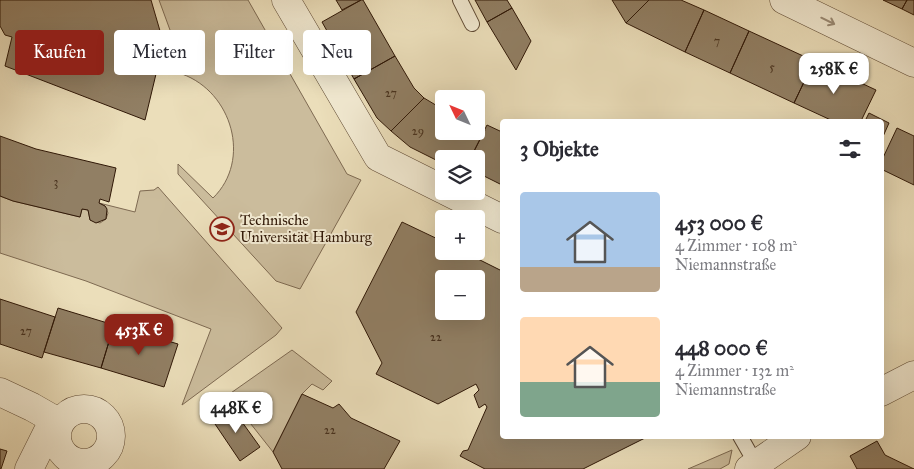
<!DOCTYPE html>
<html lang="de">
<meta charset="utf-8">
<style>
:root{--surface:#fff;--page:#f2f2f3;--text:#2b2b33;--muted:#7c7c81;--accent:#8f2418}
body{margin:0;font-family:"IM FELL Great Primer",serif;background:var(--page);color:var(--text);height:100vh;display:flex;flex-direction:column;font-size:19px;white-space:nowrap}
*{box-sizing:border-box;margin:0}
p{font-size:16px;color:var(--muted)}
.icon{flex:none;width:28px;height:28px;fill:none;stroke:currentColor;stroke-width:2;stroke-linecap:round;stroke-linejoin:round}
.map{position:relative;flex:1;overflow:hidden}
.panel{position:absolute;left:500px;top:119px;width:384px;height:320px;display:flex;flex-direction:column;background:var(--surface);border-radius:5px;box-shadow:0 5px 20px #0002}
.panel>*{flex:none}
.top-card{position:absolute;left:15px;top:30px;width:410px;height:45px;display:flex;gap:10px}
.needle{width:32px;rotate:313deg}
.tools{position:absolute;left:435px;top:90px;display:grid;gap:10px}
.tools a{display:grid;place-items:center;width:50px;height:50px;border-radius:5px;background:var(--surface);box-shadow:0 5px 20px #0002;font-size:25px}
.price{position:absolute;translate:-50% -42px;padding:0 11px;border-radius:10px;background:#fff;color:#222;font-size:16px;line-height:32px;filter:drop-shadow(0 1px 2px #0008)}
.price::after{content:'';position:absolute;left:50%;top:30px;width:15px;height:11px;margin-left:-8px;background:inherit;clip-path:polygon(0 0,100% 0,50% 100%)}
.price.selected{background:var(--accent);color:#fff}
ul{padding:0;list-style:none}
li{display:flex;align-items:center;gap:15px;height:125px;padding:0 20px}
li span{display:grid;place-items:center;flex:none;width:140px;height:100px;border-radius:5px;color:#555}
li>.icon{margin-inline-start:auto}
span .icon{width:60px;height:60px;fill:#fffc;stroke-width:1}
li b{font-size:21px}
h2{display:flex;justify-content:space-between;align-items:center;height:60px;padding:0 20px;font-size:21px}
.pill{padding:0 18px;border-radius:5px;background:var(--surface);box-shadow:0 5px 20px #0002;font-size:18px;line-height:45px}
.pill.selected{background:var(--accent);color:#fff}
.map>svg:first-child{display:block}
.green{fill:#cbbc9c;stroke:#7e6a52}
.building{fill:#917f64;stroke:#301807;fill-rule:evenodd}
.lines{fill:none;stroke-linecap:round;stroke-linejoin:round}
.lane-casing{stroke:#5f4a34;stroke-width:16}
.street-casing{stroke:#5f4a34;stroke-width:29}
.lane{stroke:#f2ead2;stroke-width:14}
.street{stroke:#f2ead2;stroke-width:28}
.oneway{stroke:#9b8c77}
.labels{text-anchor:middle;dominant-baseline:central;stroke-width:4;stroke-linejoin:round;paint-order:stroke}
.number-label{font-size:12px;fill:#48321e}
.poi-label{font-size:15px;fill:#301807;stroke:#f2ead2;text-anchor:start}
</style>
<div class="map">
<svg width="914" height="469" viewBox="0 0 914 469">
<rect width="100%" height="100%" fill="#ebdeba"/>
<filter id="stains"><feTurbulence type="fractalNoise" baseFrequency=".004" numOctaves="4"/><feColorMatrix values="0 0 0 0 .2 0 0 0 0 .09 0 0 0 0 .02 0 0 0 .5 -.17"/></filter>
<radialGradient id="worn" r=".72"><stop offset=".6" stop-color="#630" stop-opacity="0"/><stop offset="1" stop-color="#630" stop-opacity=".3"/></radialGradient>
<!-- green -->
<path class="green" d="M159 0H248L347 174 361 180 300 289 276 281 178 174V164L213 198C252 160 232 92 182 74L184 65 195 68 189 43 173 45 170 30Z
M158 187 282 328 276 335 182 405 211 329 86 281 0 253V196L13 201 80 217 82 209 88 210 90 220 100 223 106 219 108 213 105 206 99 203 135 212 140 191 154 190Z
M292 350 332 381 323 390 312 384 302 394 273 452 228 395Z
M732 450 729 464 720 469H688Z"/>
<!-- building -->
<path class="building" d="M0 0H151L165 48 155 49 156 74 145 120 5 66 12 37 5 35 0 26Z
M336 0H361L342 10Z
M361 0H363L395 56 354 79 322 22Z
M475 0H507L512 8 487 22Z
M612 0H649L626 23Z
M649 0H681L704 10 685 52 626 23Z
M883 0H907L902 9Z
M907 0H914V15L902 9Z
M512 8 531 41 516 70 487 22Z
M704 10 749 31 730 73 685 52Z
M749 31 814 61 794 103 730 73Z
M395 56 414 88 424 98 391 131 377 118 354 79Z
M814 61 876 90 861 121H833L794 103Z
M424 98 444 110V131H476V126L485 130 470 159H444V164L410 147 391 131Z
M869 113 889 123 881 141V121H865Z
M487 125 502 132V185L476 172V159H470Z
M897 128 914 136V185L881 169V162Z
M0 136 36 149 116 168 109 202 100 199 99 203 105 206 107 209 106 219 96 223 90 220 88 210 82 209 80 217 13 201 0 196Z
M402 222 444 242V251H462L502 271V436H649L583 469H485L460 456 463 451 468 450 487 407 485 404 479 408 474 395 479 390 476 384 438 404 376 374 382 363 356 312ZM444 279H476V311H444Z
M0 299 55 317 42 358 0 344Z
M58 308 114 325 101 368 44 352Z
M114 325 178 344 164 387 101 368Z
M302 394 333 408 339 404 351 418 400 441 384 469H282L273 452Z
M232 408 260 447 240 461 213 421Z
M877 441 885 455 914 469H857L850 456Z
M0 449 7 451 1 469H0Z"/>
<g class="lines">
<!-- lane casing -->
<g class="lane-casing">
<path id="lane" d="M460 0 472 24
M740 436 756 464"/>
</g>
<!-- street casing -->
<g class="street-casing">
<path id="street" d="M286 0 378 157 444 190
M784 0 914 63
M446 191 502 219
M0 392 32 407 60 423
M881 392 914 375
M57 436a27 27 0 1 1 54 0a27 27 0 1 1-54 0Z
M29 469 54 419
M749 469 797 436"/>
</g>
<!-- lane -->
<use href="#lane" class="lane"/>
<!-- street -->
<use href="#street" class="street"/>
</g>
<!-- one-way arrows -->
<defs><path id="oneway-shaft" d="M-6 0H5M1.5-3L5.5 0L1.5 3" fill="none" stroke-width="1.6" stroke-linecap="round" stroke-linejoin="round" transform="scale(1.25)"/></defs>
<use class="oneway" href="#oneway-shaft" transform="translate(828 21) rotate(26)"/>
<!-- icons -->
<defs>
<g id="university-ring" transform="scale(1.25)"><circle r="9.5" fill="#f2ead2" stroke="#8f2418" stroke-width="1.5"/><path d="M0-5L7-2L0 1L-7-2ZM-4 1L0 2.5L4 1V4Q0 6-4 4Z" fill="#8f2418"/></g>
</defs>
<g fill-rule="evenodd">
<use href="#university-ring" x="222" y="229"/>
</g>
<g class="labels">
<!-- number labels -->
<g class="number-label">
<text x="717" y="41">7</text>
<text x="772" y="67">5</text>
<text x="391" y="93">27</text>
<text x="418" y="131">29</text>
<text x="56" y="182">3</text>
<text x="26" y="331">27</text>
<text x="436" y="337">22</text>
<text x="330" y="430">22</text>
</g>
<!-- poi labels -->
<g class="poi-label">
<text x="240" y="220">Technische<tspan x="240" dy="17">Universität Hamburg</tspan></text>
</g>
</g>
<rect width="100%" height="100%" filter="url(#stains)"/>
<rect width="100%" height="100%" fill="url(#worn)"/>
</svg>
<div class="tools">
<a><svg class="needle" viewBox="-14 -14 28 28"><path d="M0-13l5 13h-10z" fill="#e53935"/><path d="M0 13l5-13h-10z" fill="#7c7c81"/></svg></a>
<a><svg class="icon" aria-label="layers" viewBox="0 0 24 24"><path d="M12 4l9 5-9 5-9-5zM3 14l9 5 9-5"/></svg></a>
<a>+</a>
<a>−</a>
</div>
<b class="price" style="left:834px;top:95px">258K €</b>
<b class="price selected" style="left:139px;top:356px">453K €</b>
<b class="price" style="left:236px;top:434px">448K €</b>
<div class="top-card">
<a class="pill selected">Kaufen</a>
<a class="pill">Mieten</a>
<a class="pill">Filter</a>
<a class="pill">Neu</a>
</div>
<section class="panel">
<h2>3 Objekte<svg class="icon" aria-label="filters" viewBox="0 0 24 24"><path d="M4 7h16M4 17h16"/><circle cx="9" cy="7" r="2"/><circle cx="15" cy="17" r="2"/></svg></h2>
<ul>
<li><span style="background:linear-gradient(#a9c7e8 75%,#b9a48a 0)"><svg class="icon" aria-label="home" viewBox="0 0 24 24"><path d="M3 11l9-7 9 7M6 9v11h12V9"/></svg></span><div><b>453 000 €</b><p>4 Zimmer · 108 m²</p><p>Niemannstraße</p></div></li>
<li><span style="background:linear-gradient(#ffd9b3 65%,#7fa58c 0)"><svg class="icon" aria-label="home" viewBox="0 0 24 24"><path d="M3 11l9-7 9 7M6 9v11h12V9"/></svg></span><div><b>448 000 €</b><p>4 Zimmer · 132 m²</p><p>Niemannstraße</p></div></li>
</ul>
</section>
</div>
